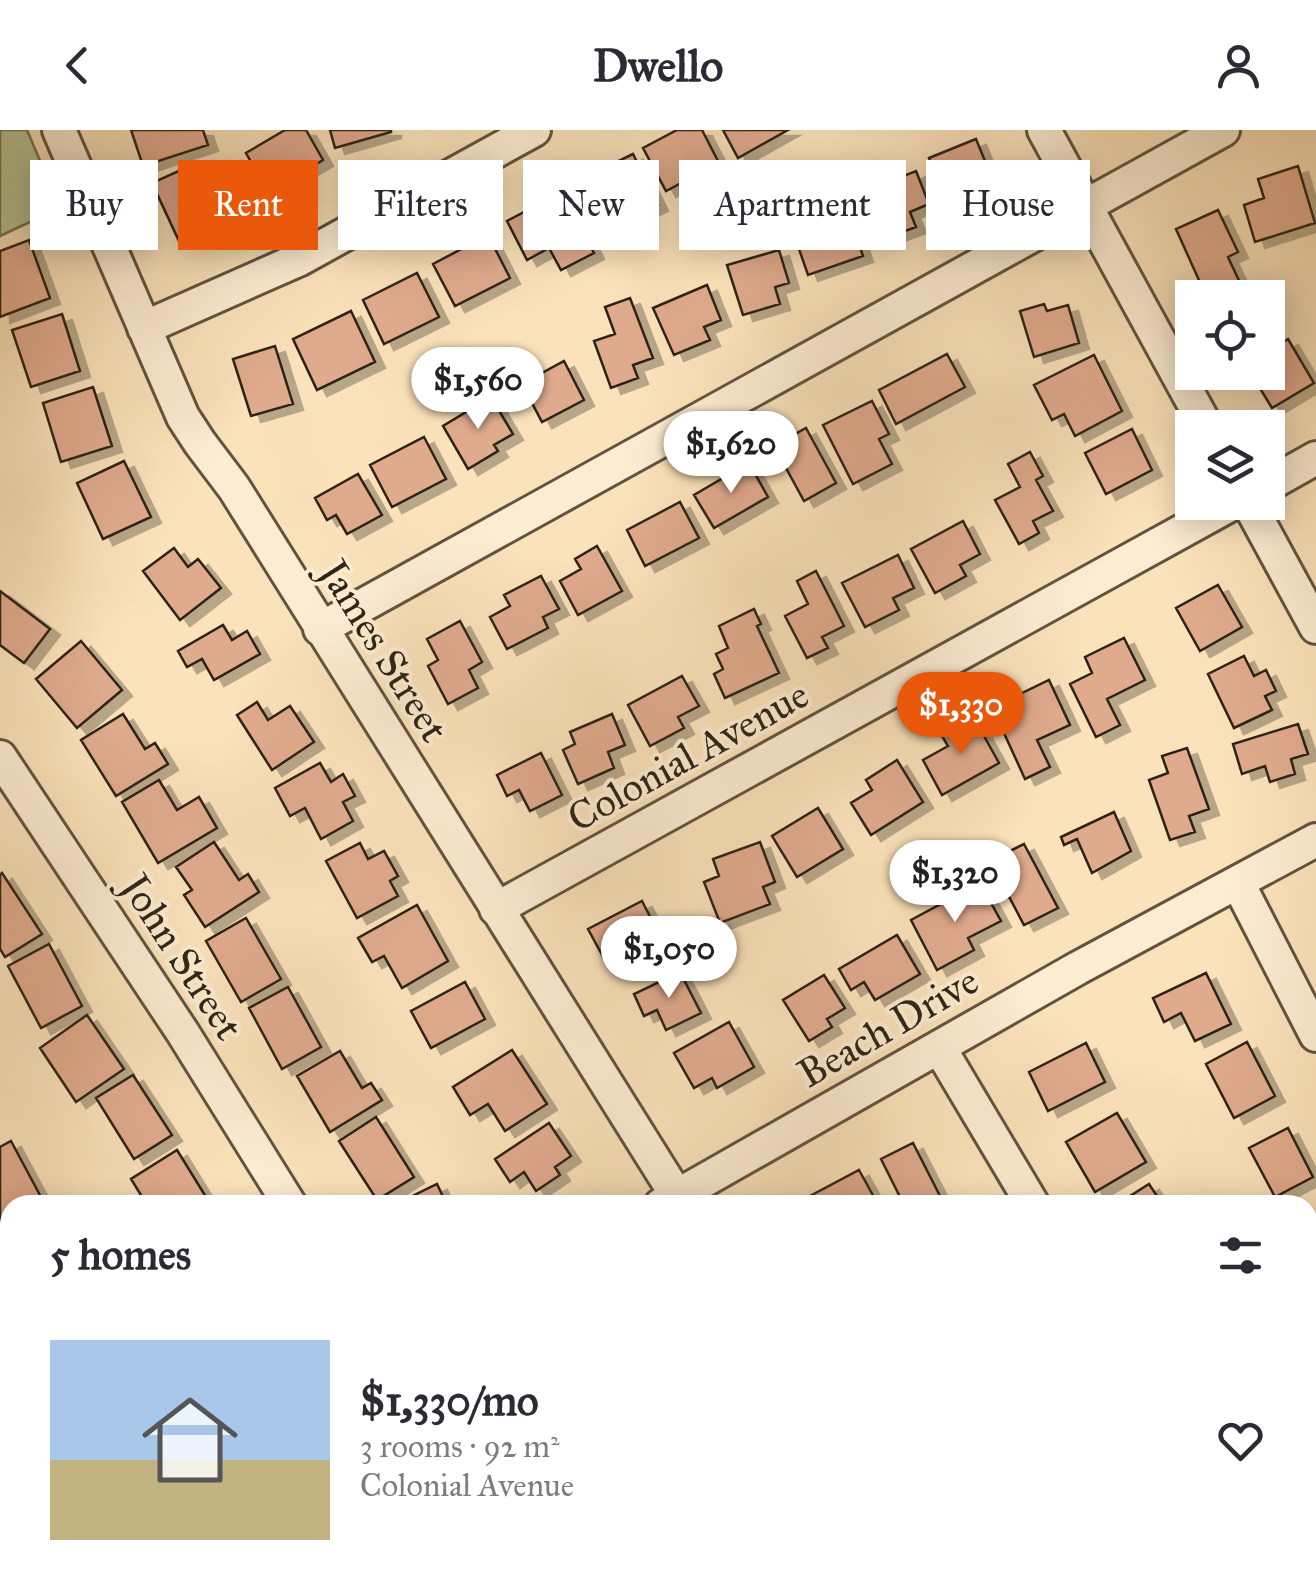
<!DOCTYPE html>
<meta charset="utf-8">
<style>
:root{--surface:#fff;--page:#f2f2f3;--text:#2b2b33;--muted:#7c7c81;--accent:#ea580c}
body{margin:0;font-family:"IM FELL Great Primer",serif;background:var(--page);color:var(--text);height:100vh;display:flex;flex-direction:column;font-size:38px;white-space:nowrap}
*{box-sizing:border-box;margin:0}
p{font-size:32px;color:var(--muted)}
.icon{flex:none;width:55px;height:55px;fill:none;stroke:currentColor;stroke-width:2;stroke-linecap:round;stroke-linejoin:round}
.map{position:relative;flex:1;overflow:hidden}
.details{position:absolute;left:0px;top:1065px;width:1318px;height:392px;display:flex;flex-direction:column;background:var(--surface);border-radius:30px 30px 0 0;box-shadow:0 5px 25px #0003}
.details>*{flex:none}
.guide{position:absolute;left:30px;top:30px;width:1258px;height:90px;display:flex;gap:20px}
.fabs{position:absolute;left:1175px;top:150px;display:grid;gap:20px}
.fabs a{display:grid;place-items:center;width:110px;height:110px;border-radius:0px;background:var(--surface);box-shadow:0 5px 25px #0003;font-size:50px}
.price{position:absolute;translate:-50% -85px;padding:0 22px;border-radius:35px;background:#fff;color:#222;font-size:32px;line-height:65px;filter:drop-shadow(0 2px 5px #0008)}
.price::after{content:'';position:absolute;left:50%;top:60px;width:30px;height:22px;margin-left:-15px;background:inherit;clip-path:polygon(0 0,100% 0,50% 100%)}
.price.active{background:var(--accent);color:#fff}
ul{padding:0;list-style:none}
li{display:flex;align-items:center;gap:30px;height:250px;padding:0 50px}
li span{display:grid;place-items:center;flex:none;width:280px;height:200px;border-radius:0px;color:#555}
li>.icon{margin-inline-start:auto}
span .icon{width:120px;height:120px;fill:#fffc;stroke-width:1}
li b{font-size:42px}
h2{display:flex;justify-content:space-between;align-items:center;height:120px;padding:0 50px;font-size:42px}
.pill{padding:0 35px;border-radius:0px;background:var(--surface);box-shadow:0 5px 25px #0003;font-size:35px;line-height:90px}
.pill.active{background:var(--accent);color:#fff}
header{display:flex;justify-content:space-between;align-items:center;height:130px;padding:0 50px;background:var(--surface);font-size:45px;font-weight:700}
.map>svg:first-child{display:block}
.green{fill:#b7c495;stroke:#727455;stroke-width:2.5}
.building{fill:#e0aa8d;stroke:#2e2415;stroke-width:2.5;filter:url(#shadow)}
.lines{fill:none;stroke-linecap:round;stroke-linejoin:round}
.minor-casing{stroke:#61543e;stroke-width:38}
.minor{stroke:#fcecd2;stroke-width:32}
.labels{text-anchor:middle;dominant-baseline:central;stroke-width:8;stroke-linejoin:round;paint-order:stroke}
.street-label{font-size:40px;fill:#2e2415;stroke:#fcecd2}
</style>
<header><svg class="icon" aria-label="back" viewBox="0 0 24 24"><path d="M15 5l-7 7 7 7"/></svg>Dwello<svg class="icon" aria-label="person" viewBox="0 0 24 24"><circle cx="12" cy="8" r="4"/><path d="M4 21q1-7 8-7t8 7"/></svg></header>
<div class="map">
<svg width="1316" height="1456" viewBox="0 0 1316 1456">
<defs>
<filter id="shadow"><feDropShadow dx="10" dy="6" stdDeviation="0" flood-color="#0004"/></filter>
</defs>
<rect width="100%" height="100%" fill="#fae2ba"/>
<filter id="stains"><feTurbulence type="fractalNoise" baseFrequency=".002" numOctaves="4"/><feColorMatrix values="0 0 0 0 .2 0 0 0 0 .09 0 0 0 0 .02 0 0 0 .5 -.17"/></filter>
<radialGradient id="worn" r=".72"><stop offset=".6" stop-color="#630" stop-opacity="0"/><stop offset="1" stop-color="#630" stop-opacity=".3"/></radialGradient>
<!-- green -->
<path class="green" d="M0 0H27L60 78 0 106Z"/>
<!-- building -->
<path class="building" d="M131 0H203L208 15 143 36Z
M285 0H306L323 30 268 62 246 23Z
M330 0H391V2L335 18Z
M677 0H702L719 33 666 61 643 18Z
M723 0H788L738 28Z
M976 9 985 31 973 36 981 58 947 72 929 28Z
M633 24 658 75 601 102 577 51Z
M192 35 219 93 179 111 152 53Z
M1298 36 1315 93 1255 112 1244 75 1264 68 1258 49Z
M916 41 929 74 910 82 916 97 881 110 863 62Z
M562 62 594 123 561 140 549 118 527 130 507 91Z
M847 79 863 126 808 145 792 99Z
M1218 80 1238 122 1228 127 1241 155 1214 168H1207L1176 99Z
M488 105 510 148 455 176 433 134Z
M29 110 50 168 0 187V121Z
M779 120 789 153 775 157 780 174 743 185 727 135Z
M417 143 439 187 384 214 363 170Z
M707 155 721 190 704 197 710 210 674 225 653 178Z
M630 168 653 228 633 235 638 248 611 258 594 211 615 204 605 177Z
M1044 174 1047 181 1068 175 1079 213 1034 227 1020 181Z
M351 181 375 232 317 260 293 209Z
M62 184 80 241 31 257 12 200Z
M1288 209 1314 253 1272 278 1250 242H1268V222Z
M275 216 293 274 251 286 233 229Z
M947 224 965 257 896 294 879 260Z
M1094 225 1122 281 1075 306 1064 284 1052 290 1034 255Z
M564 231 584 270 542 292 522 254Z
M93 257 112 316 61 332 43 273Z
M491 267 513 304 494 315 498 321 468 339 443 296Z
M872 271 889 304 879 309 892 334 853 354 823 295Z
M806 298 836 353 804 371 774 316Z
M1132 299 1152 340 1106 364 1085 323Z
M424 307 446 349 392 377 370 335Z
M1030 322 1043 346 1036 350 1053 381 1033 391 1039 403 1019 414 995 370 1020 357 1008 334Z
M124 331 151 387 103 409 77 353Z
M749 333 768 367 714 398 694 365Z
M358 344 382 385 347 404 336 385 327 390 315 368Z
M680 372 699 408 645 436 627 400Z
M963 391 980 424 960 435 966 446 935 463 911 419Z
M597 416 622 461 578 485 560 451 581 439 575 429Z
M174 418 188 437 198 429 221 458 180 490 143 441Z
M898 425 914 458 893 468 899 480 865 497 842 453Z
M816 441 844 496 822 507 828 518 807 528 785 486 808 474 797 451Z
M541 446 559 479 543 487 548 498 507 519 490 487 510 476 504 465Z
M1218 455 1242 497 1200 521 1176 478Z
M0 461 50 499 24 533 0 515Z
M754 479 761 494 757 496 779 543 725 568 714 544 723 539 716 524 728 518 719 496Z
M460 491 482 532 469 540 478 558 448 574 428 536 438 530 427 509Z
M223 495 232 510 247 501 260 524 214 550 202 529 187 537 178 521Z
M1124 508 1145 550 1107 569 1120 595 1096 607 1070 554 1092 543 1085 527Z
M81 511 122 560 77 598 36 549Z
M1244 526 1254 546 1266 540 1276 561 1265 566 1272 580 1234 598 1208 544Z
M682 546 699 576 678 587 684 598 650 616 628 575Z
M1049 550 1070 595 1037 610 1050 637 1025 649 998 590 1020 579 1014 567Z
M257 572 268 590 290 576 314 612 272 640 237 585Z
M123 584 145 619 155 613 168 634 116 666 81 610Z
M612 584 625 615 608 622 614 638 578 654 563 620 575 614 570 602Z
M974 588 999 633 942 665 923 630 948 616 942 606Z
M1298 594 1308 624 1291 629 1295 644 1270 652 1265 636 1242 644 1233 614Z
M1187 618 1209 679 1189 686 1195 702 1170 710 1149 650 1168 643 1162 626Z
M541 623 562 665 530 681 519 660 507 666 497 645Z
M897 630 923 672 871 705 851 673 872 660 866 650Z
M320 633 331 652 343 644 355 666 343 672 353 691 321 709 305 678 290 686 275 658Z
M159 650 177 680 199 667 217 698 158 733 122 672Z
M818 678 843 719 797 747 772 706Z
M1114 682 1131 721 1092 743 1077 709 1064 715 1061 707Z
M214 712 239 750 248 744 259 762 205 797 184 765 192 760 176 737Z
M760 712 775 752 763 757 770 774 720 793 704 752 719 746 713 729Z
M360 713 368 729 384 721 398 746 390 751 398 766 357 788 326 731Z
M1024 714 1058 778 1024 795 990 731Z
M2 743 42 804 5 827 0 819V745Z
M980 753 1001 791 968 808 974 820 937 840 911 790Z
M642 771 660 806 607 834 588 799Z
M417 775 448 831 402 858 384 826 372 832 358 808Z
M246 788 281 849 241 872 206 811Z
M897 805 920 844 875 870 864 852 851 860 839 839Z
M49 814 82 876 41 898 8 836Z
M680 842 701 883 666 900 657 880 644 886 634 864Z
M1206 843 1231 894 1195 911 1181 883 1164 892 1153 868Z
M824 845 845 878 827 889 832 897 809 911 783 870Z
M465 852 485 889 431 918 411 881Z
M288 857 321 917 282 939 249 878Z
M87 885 124 939 76 972 40 918Z
M729 892 754 937 717 958 712 948 694 958 674 923Z
M1247 912 1275 966 1234 988 1206 934Z
M1086 913 1105 952 1048 981 1029 942Z
M512 920 547 974 505 1001 488 974 470 985 453 957Z
M340 921 362 958 371 953 382 970 330 1002 297 946Z
M133 945 172 1005 134 1029 96 968Z
M1117 983 1146 1032 1095 1062 1066 1012Z
M376 987 414 1047 377 1070 339 1011Z
M549 993 571 1026 555 1037 560 1045 536 1061 524 1042 510 1052 495 1029Z
M1288 998 1313 1047 1275 1067 1249 1018Z
M11 1011 42 1069 30 1075H10V1085L0 1090V1017Z
M913 1013 941 1068 928 1075H895L902 1071 881 1029Z
M177 1020 211 1075H147L131 1049Z
M859 1040 875 1069 864 1075H815L810 1066Z
M437 1054 447 1075H394Z
M1149 1054 1163 1075H1116Z
M1313 1153 1316 1155V1220L1308 1229V1159Z
M1316 1428V1456H1294L1300 1448H1308V1439Z
M74 1448H88L94 1456H64Z
M109 1448H137L127 1456H116Z
M392 1448H445L446 1451 442 1452 444 1456H395Z
M501 1448H538L539 1449 519 1456H504Z
M562 1448H626L629 1456H565Z
M720 1448H748L734 1456H725Z
M1046 1448H1066L1074 1456H1037Z"/>
<g class="lines">
<!-- minor casing -->
<g class="minor-casing">
<path id="minor" d="M59 0 183 287 200 313 234 358 677 1066
M1044 0 1207 298
M144 198 300 129 534 0
M1268 355 1316 328
M1248 372 1316 497
M320 499 1223 0
M0 627 183 903 290 1075
M1238 753 1316 905
M496 779 1235 372
M939 917 1033 1075
M661 1075 1078 838 1316 710
M0 1239 10 1255
M1308 1334 1316 1325
M0 1426 10 1417
M319 1448 322 1456
M867 1448 872 1456
M1196 1456 1203 1448"/>
</g>
<!-- minor -->
<use href="#minor" class="minor"/>
</g>
<g class="labels">
<!-- street labels -->
<g class="street-label">
<text transform="translate(384 521) rotate(58)">James Street</text>
<text transform="translate(688 626) rotate(-29)">Colonial Avenue</text>
<text transform="translate(182 827) rotate(57)">John Street</text>
<text transform="translate(888 897) rotate(-30)">Beach Drive</text>
</g>
</g>
<rect width="100%" height="100%" filter="url(#stains)"/>
<rect width="100%" height="100%" fill="url(#worn)"/>
</svg>
<div class="fabs">
<a><svg class="icon" aria-label="locate" viewBox="0 0 24 24"><circle cx="12" cy="12" r="6"/><path d="M12 2v4M12 18v4M2 12h4M18 12h4"/></svg></a>
<a><svg class="icon" aria-label="layers" viewBox="0 0 24 24"><path d="M12 4l9 5-9 5-9-5zM3 14l9 5 9-5"/></svg></a>
</div>
<b class="price" style="left:478px;top:302px">$1,560</b>
<b class="price" style="left:731px;top:366px">$1,620</b>
<b class="price active" style="left:961px;top:627px">$1,330</b>
<b class="price" style="left:955px;top:795px">$1,320</b>
<b class="price" style="left:669px;top:871px">$1,050</b>
<div class="guide">
<a class="pill">Buy</a>
<a class="pill active">Rent</a>
<a class="pill">Filters</a>
<a class="pill">New</a>
<a class="pill">Apartment</a>
<a class="pill">House</a>
</div>
<section class="details">
<h2>5 homes<svg class="icon" aria-label="filters" viewBox="0 0 24 24"><path d="M4 7h16M4 17h16"/><circle cx="9" cy="7" r="2"/><circle cx="15" cy="17" r="2"/></svg></h2>
<ul>
<li><span style="background:linear-gradient(#a9c7e8 60%,#c2b280 0)"><svg class="icon" aria-label="home" viewBox="0 0 24 24"><path d="M3 11l9-7 9 7M6 9v11h12V9"/></svg></span><div><b>$1,330/mo</b><p>3 rooms · 92 m²</p><p>Colonial Avenue</p></div><svg class="icon" aria-label="heart" viewBox="0 0 24 24"><path d="M12 20l-8-8c-3-5 5-10 8-4 3-6 11-1 8 4z"/></svg></li>
</ul>
</section>
</div>
